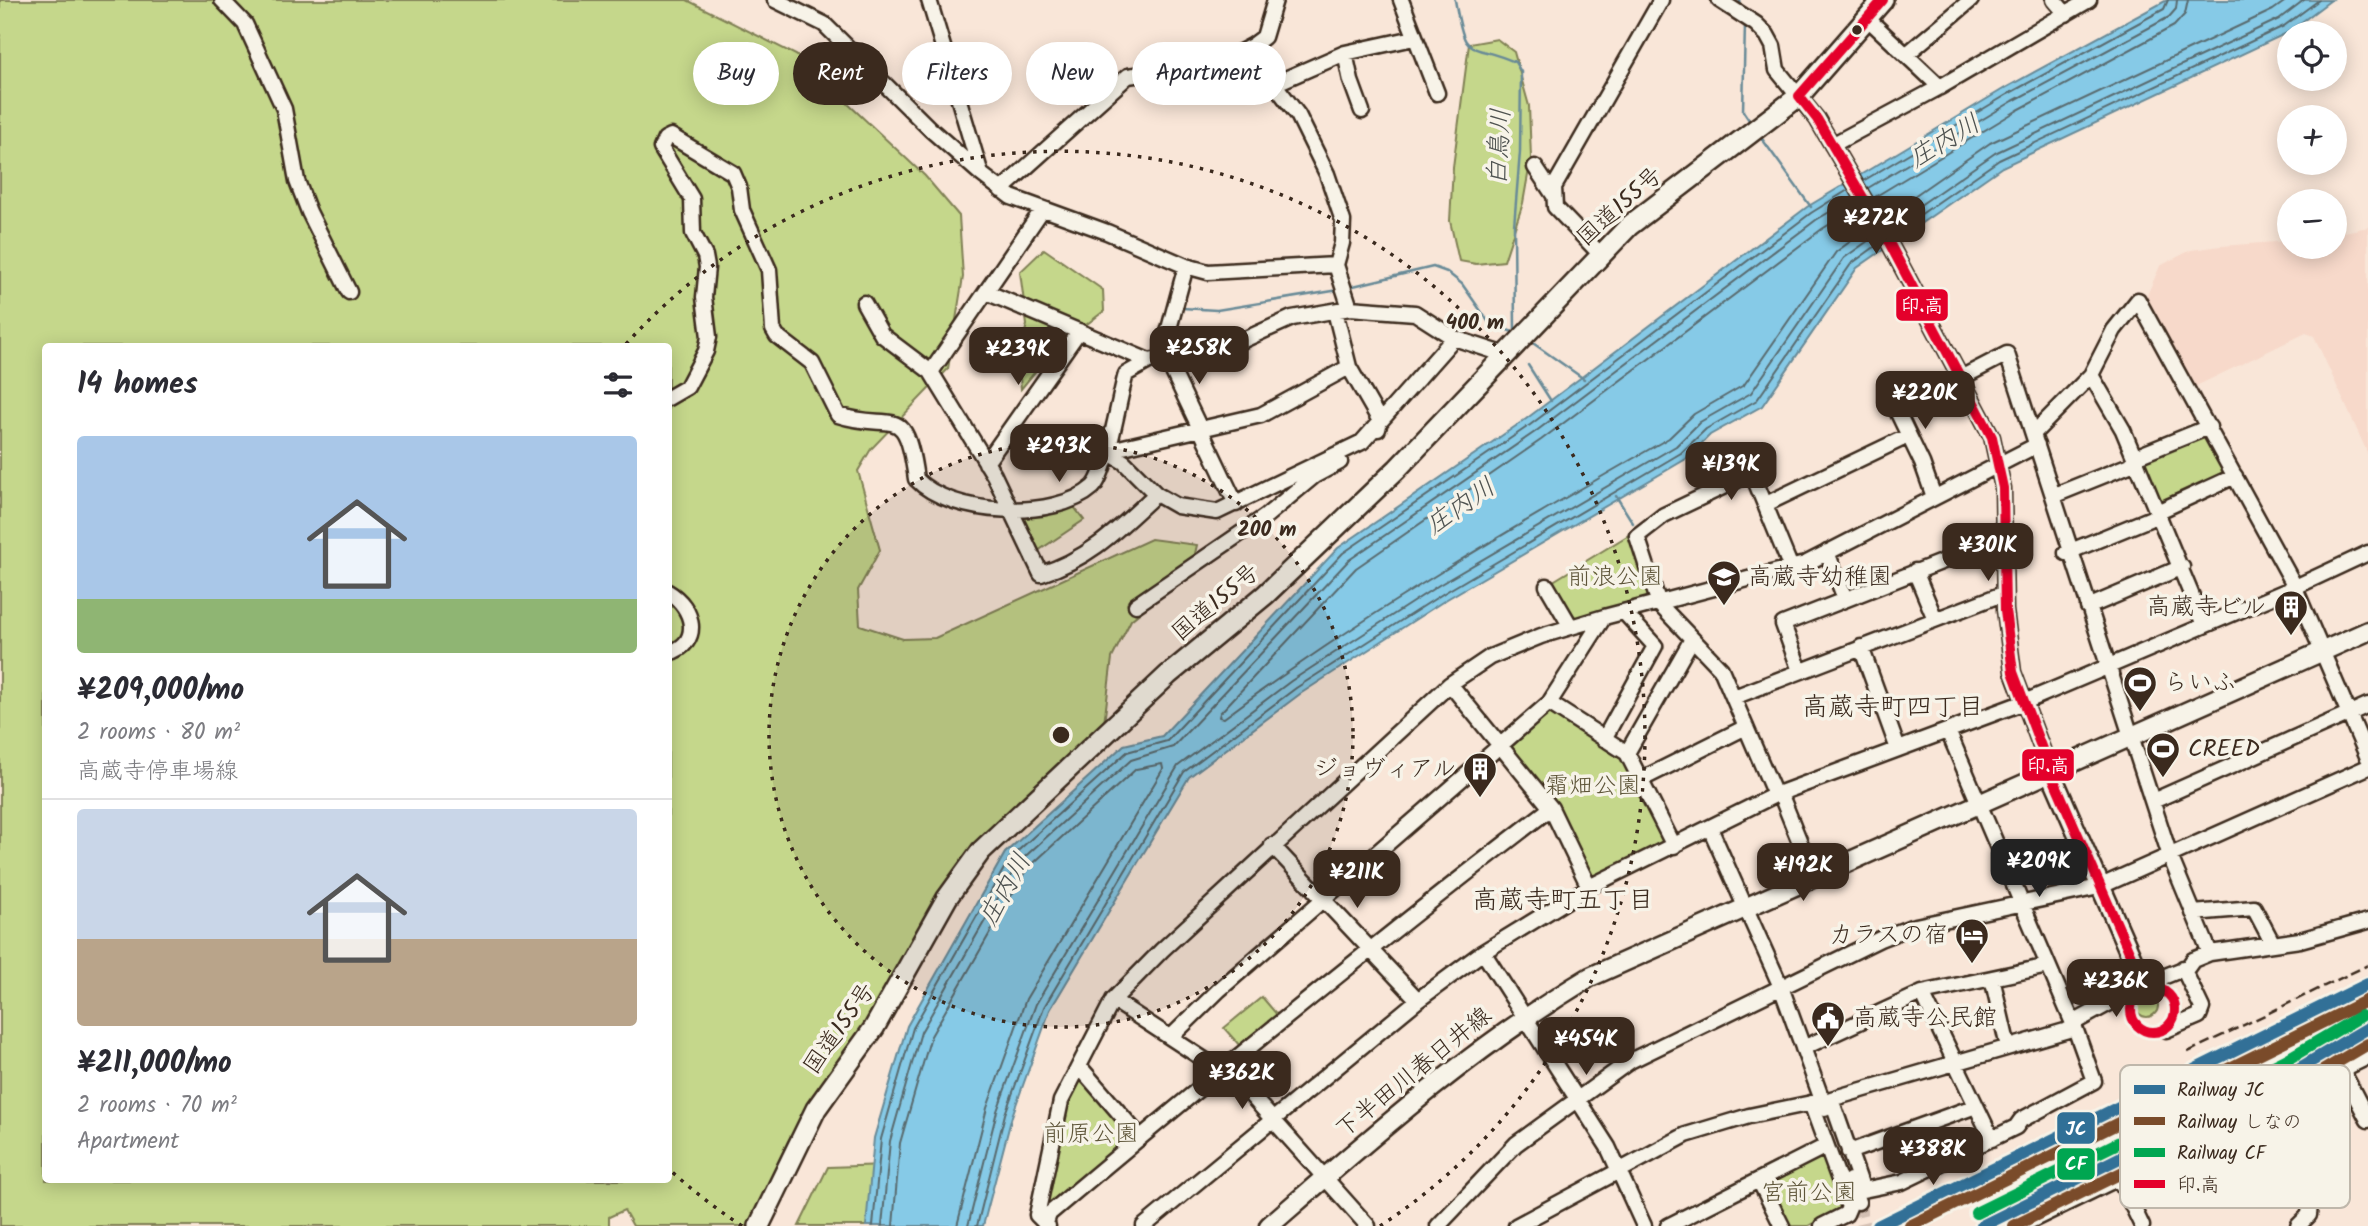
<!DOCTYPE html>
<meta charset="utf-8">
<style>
:root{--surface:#fff;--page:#f7f7f7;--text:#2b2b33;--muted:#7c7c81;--line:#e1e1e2;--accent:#3b2a1e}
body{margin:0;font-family:Kalam,"Klee One",sans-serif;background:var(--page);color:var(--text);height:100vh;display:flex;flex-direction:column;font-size:26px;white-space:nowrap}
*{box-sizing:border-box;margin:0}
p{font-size:23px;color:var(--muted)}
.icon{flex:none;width:38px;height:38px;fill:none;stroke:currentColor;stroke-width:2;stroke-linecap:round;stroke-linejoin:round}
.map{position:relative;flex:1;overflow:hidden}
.side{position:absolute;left:42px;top:343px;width:630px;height:840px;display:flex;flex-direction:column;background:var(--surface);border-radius:7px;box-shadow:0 4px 18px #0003}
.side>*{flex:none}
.top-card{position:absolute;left:693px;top:42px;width:665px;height:63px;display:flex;gap:14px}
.tools{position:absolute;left:2277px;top:21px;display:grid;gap:14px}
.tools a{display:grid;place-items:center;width:70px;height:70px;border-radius:50%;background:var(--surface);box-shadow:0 4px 18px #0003;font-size:35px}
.price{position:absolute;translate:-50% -60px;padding:0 16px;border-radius:14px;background:var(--accent);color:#fff;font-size:23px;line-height:46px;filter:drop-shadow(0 2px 4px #0008)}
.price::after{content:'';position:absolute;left:50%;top:42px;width:21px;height:16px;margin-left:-10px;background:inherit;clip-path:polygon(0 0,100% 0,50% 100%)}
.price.selected{background:#222;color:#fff}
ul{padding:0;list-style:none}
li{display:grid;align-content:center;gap:14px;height:371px;padding:0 35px}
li+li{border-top:2px solid var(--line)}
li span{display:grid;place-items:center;height:217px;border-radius:7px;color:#555}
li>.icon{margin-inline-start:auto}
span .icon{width:126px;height:126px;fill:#fffc;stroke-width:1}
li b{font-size:30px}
h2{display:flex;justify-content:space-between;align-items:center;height:84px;padding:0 35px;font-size:30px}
.chip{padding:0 24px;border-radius:32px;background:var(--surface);box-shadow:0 4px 18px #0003;font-size:24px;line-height:63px}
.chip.selected{background:var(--accent);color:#fff}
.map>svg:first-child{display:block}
.built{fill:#f7d9ca}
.green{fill:#c5d78b;stroke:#808054;stroke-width:2;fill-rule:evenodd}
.water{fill:#86cae7;stroke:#688a97;stroke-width:2}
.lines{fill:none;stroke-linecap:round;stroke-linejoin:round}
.shore{stroke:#596a6e;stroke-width:2}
.stream{stroke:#688a97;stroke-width:2.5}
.minor-tunnel{stroke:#d3c0b3;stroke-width:14;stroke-dasharray:14 7;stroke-linecap:butt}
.minor-casing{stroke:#3b2a1e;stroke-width:19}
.major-casing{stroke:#3b2a1e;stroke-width:23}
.highway-casing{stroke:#3b2a1e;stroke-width:24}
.minor{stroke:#f7f3e8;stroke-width:14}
.major{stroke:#f7f3e8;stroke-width:18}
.highway{stroke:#f7f3e8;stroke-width:19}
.rail{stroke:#3b2a1e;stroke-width:2.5;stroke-dasharray:10 5;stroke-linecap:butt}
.bus-1-casing{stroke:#f7f3e8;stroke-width:16}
.bus-1{stroke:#e4002b;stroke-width:10}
.rail-1-casing{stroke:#f7f3e8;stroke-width:18}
.rail-2-casing{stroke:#f7f3e8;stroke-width:18}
.rail-3-casing{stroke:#f7f3e8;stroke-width:18}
.rail-1{stroke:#307097;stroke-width:12}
.rail-2{stroke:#7a4b2a;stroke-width:12}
.rail-3{stroke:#00a651;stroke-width:12}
.ring{fill:none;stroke:#3b2a1e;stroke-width:3.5;stroke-dasharray:3.5 7}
.bus-dot{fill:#3b2a1e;stroke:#f7f3e8;stroke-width:2.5}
.labels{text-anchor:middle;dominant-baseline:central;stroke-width:7;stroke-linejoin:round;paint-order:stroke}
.street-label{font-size:24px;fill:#3b2a1e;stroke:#f7f3e8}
.park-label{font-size:24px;fill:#5e5539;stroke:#f7f3e8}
.poi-label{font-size:24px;fill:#3b2a1e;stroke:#f7f3e8;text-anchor:start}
.water-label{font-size:26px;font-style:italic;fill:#4e5250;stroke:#f7f3e8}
.neighbourhood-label{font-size:26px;fill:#3b2a1e;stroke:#f7f3e8}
.key{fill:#f7f3e8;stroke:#bfb7ab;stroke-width:2}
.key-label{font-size:19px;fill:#3b2a1e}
.centre{fill:#3b2a1e;stroke:#f7f3e8;stroke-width:3.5}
.ring-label{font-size:21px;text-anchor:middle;font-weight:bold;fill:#3b2a1e;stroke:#f7f3e8;stroke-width:7;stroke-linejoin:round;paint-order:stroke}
.line-badge{stroke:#f7f3e8;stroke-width:2.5}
.badge-label{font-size:19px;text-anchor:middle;font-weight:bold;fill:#fff}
</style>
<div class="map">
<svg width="2368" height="1226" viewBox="0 0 2368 1226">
<rect width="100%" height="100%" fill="#f9e6d8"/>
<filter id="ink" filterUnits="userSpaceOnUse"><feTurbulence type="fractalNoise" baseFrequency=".0143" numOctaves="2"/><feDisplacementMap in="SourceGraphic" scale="14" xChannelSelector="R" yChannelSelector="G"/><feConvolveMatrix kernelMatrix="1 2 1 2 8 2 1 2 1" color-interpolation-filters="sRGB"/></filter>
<g filter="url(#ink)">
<!-- built -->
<path class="built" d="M2368 227V454L2314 336 2306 333 2192 388 2143 304 2160 266 2191 250 2221 246 2289 241V247H2334L2335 234Z"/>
<!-- green -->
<path class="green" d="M0 0H687L796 55 925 176 959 216 963 277 948 369 871 449 858 471 880 550 858 590 860 625 903 639 935 638 1151 539 1197 545 1191 571 1131 620 1112 658 1104 724 1044 787 985 833 962 860 880 1005 814 1098 788 1141 749 1226H633L624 1210 609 1217V1226H0ZM46 346H668V1180H46Z
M1497 39 1514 52 1529 106 1531 158 1523 203 1504 261 1476 264 1459 261 1450 221 1453 167 1469 44Z
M1044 249 1103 290 1104 311 1052 351 1021 389 1018 356 1027 325 1020 272Z
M2203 431 2231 476 2160 509 2141 457Z
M1068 499 1084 520 1032 555 1011 508Z
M1632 533 1652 596 1648 600 1574 619 1550 583Z
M1552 710 1624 755 1666 839 1664 843 1596 877 1591 875 1556 805 1509 748V743Z
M2136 1006a11 11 0 1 1 22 0a11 11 0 1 1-22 0Z
M1262 997 1278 1016 1241 1047 1224 1028Z
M1078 1076H1082L1132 1135 1131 1140 1046 1210 1043 1209 1065 1104Z
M1822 1154 1826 1156 1843 1206 1808 1226H1788L1768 1185 1770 1180Z
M886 1165 941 1226H799L828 1167Z"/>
<!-- water -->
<path class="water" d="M2167 0H2331L2287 33 2002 167 1857 268 1762 406 1710 435 1686 459 1447 599 1300 694 1189 777 1050 1010 1012 1116 983 1226H866L874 1138 907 1026 1005 853 1124 745 1162 736 1338 548 1526 419 1807 207 2005 88Z"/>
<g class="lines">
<!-- shore -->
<path class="shore" d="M1863 181 2008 94 2164 9 2168 0
M1868 188 2013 101 2169 17 2176 9 2177 0
M1873 198 2018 110 2174 26 2185 14 2188 0
M1858 207 1822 229 1541 440 1356 568 1220 713 1219 717 1224 718C1365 613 1517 525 1669 438L1694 414 1744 385 1836 252 1870 227
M1884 217 1990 143 2273 10 2287 0
M1890 226 1995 153 2279 19 2304 0
M1894 233 1999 160 2284 26 2319 0
M873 1226 881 1139 913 1028 1010 858 1127 752 1167 741 1343 553 1530 425 1811 213 1848 190
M882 1226 890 1141 921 1032 1018 863 1131 760 1173 747 1349 560 1535 432 1816 220 1853 198
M893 1226 900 1143 931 1036 1026 870 1136 769 1162 764 1163 769 1026 999 987 1108 957 1226
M968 1226 997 1111 1036 1004 1178 766 1291 681 1439 585 1676 446 1700 422 1751 393 1844 258 1875 236
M977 1226 1005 1114 1044 1007 1184 772 1296 688 1444 593 1681 453 1706 429 1757 400 1851 264 1880 243"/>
<!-- stream -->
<path class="stream" d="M1455 0C1466 62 1466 41 1515 62L1521 72 1520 152 1514 226 1515 332
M1740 0 1741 8
M1745 24 1743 111 1749 120
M1760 136 1811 207
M1349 287 1433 267 1447 272 1462 284 1490 324 1513 332
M1182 308 1217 310 1339 290
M1530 341 1584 379
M1528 365 1551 401
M1616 496 1633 523"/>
<!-- minor-tunnel -->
<path class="minor-tunnel" d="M1858 1202 1864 1226"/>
<!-- minor casing -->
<g class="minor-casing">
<path id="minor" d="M222 0 245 24 284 109 297 181 309 212 349 292
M775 0 824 24 930 129 980 173
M929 0 981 174 1011 197 1107 232 1186 266 1208 272 1336 265
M1401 0 1437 93
M1719 0 1756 24 1767 35 1773 46 1777 70 1817 119 1885 235 1992 437 2003 488 2005 610 2013 672 2051 773
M2054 0 2066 14
M1868 19 1940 87 2089 0
M1252 46 1269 77 1298 115 1327 174 1343 221 1342 243 1336 265 1350 308
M1345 53 1351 81 1362 111
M1907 54 1971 0
M1274 84 1345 53 1414 38
M1832 145 1940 87
M1535 167 1553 194
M1001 190 1128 76 1220 63 1252 46 1264 37 1275 0
M1601 255 1555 207 1554 187 1661 0
M1186 266 1163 351 1236 504
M986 292 1149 361 1239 342 1292 318 1350 308 1415 313 1454 338 1506 355
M864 303 882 335 931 372 994 475 1041 574C1091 558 1118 529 1156 494
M1335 311 1349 367 1380 421 1378 429
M931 372 1042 210
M2091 375 2123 430 2204 625
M668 398 687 387 706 351 709 337 704 297 707 267 705 256 693 233 692 199 661 148 665 139 671 136 733 173 739 187 742 210 769 270 773 329 777 336 812 363 838 415C894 433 905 399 916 479 951 516 1055 521 1093 487 1107 474 1119 397 1126 374L1149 361
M2033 434 2091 375 2114 330 2138 300 2292 581 2368 758
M1106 451 1124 462 1156 494 1177 506 1217 512 1362 442 1454 338
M1106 451 1261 415 1349 367
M2135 457 2209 427
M986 463 1079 331
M2055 495 2137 462
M1934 497 1922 463 1897 411 2007 354 2170 856 2210 953
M1766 504 1908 436
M2157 512 2235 476
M1827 552 1845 599
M2066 553 2159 515
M1915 571 1935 619
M1547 586 1571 627
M668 592C694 607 703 644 668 653
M1136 605 1266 516 1314 476 1340 462
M2088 607 2182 567
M1861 647 1898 749
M1800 671 1783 624 2005 537
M1450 684 1551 808 1589 887
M1734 697 1997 596
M1549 703 1627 753 1674 846
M1604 739 1655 646 1624 612
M1627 753 1692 639
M1642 779 1746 727
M1780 793 1814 877
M1775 795 1721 669 1659 604 1637 536 1664 515 1752 473 1791 568
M2153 801 2368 705
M1710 828 1781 987 1825 1108
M1272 845 1418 1000
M2193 913 2254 908 2273 944
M1483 952 1608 1147 1644 1226
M1992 978 2008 1047
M1922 993 1992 1139
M1113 1000 1220 1070 1249 1093 1368 1226
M2073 1023 2143 985 2188 967 2193 960 2210 953 2300 940 2368 921
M2166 1030 2199 1016 2202 1008 2183 968
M1171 1037 1219 990 1549 703 1604 617
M1803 1048 1922 993 2048 966
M2342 1070 2368 1120
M1831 1099 1863 1190 1902 1182 2016 1127 2021 1120 2094 1081 2075 1028 1948 731
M1811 1103 1849 1207 1846 1214 1822 1226
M2263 1109 2310 1204 2309 1215 2298 1226
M1140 1137 1079 1066 1113 1000 1162 950 1450 684 1490 657 1541 636 1604 617 1805 564 2037 445
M1849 1152 1976 1106
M1759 1180 1782 1226
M1850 1180 1858 1202
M2120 1180 2142 1226
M1045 1226 1049 1214C1214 1075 1380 939 1551 808
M1048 1226 1037 1215 1061 1101 1079 1066
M1144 1226 1418 1000 1483 952 1589 887 1775 795 2022 703 2293 588 2368 553
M1438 1226 1516 1144 1630 1061 1880 939 1911 927 2099 887 2368 767
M1516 1226 1686 1135 1749 1116 1831 1099 2075 1028
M1668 1226 1826 1146
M2020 1226 2368 1057"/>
</g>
<!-- major casing -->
<g class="major-casing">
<path id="major" d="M2051 773 2145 988
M1269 1226C1374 1135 1470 1049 1590 977L2368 631"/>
</g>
<!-- highway casing -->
<g class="highway-casing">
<path id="highway" d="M759 1226 816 1109 874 1028 947 898 981 851 1168 675 1265 595 1397 469 1629 226 1799 96 1883 0"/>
</g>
<!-- minor -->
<use href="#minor" class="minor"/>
<!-- major -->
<use href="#major" class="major"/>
<!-- highway -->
<use href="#highway" class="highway"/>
<!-- rail -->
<path class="rail" d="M2188 1052 2368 965"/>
<!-- bus-1 casing -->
<g class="bus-1-casing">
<path id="bus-1" d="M1799 96 1817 119 1885 235 1992 437 2003 488 2005 610 2013 672 2051 773 2145 988
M1799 96 1883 0
M2131 1010a22 22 0 1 1 44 0a22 22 0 1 1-44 0Z"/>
</g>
<!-- bus-1 -->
<use href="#bus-1" class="bus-1"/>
<!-- rail-1 casing -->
<g class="rail-1-casing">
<path id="rail-1" d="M1878 1226 2368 984
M1982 1226 2293 1072 2368 1028"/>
</g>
<!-- rail-2 casing -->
<g class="rail-2-casing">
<path id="rail-2" d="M1910 1226 2368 1000
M2014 1226 2299 1085 2368 1044"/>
</g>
<!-- rail-3 casing -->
<g class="rail-3-casing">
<path id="rail-3" d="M1976 1213 2286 1060 2361 1016"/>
</g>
<!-- rail-1 -->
<use href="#rail-1" class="rail-1"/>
<!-- rail-2 -->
<use href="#rail-2" class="rail-2"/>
<!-- rail-3 -->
<use href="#rail-3" class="rail-3"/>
</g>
</g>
<!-- distance rings -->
<circle cx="1061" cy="735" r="292" fill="#3b2a1e" fill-opacity=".12"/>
<g class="ring">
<circle cx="1061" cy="735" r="292"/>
<path d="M742 1226A585 585 0 0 1 670 1170M626 344A585 585 0 1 1 1380 1226"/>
</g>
<!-- icons -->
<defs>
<g id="school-pin" transform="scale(1.75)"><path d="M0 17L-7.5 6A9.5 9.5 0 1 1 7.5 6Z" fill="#3b2a1e" stroke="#f7f3e8"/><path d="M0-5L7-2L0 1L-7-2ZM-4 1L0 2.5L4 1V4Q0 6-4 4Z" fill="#fff"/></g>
<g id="building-pin" transform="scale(1.75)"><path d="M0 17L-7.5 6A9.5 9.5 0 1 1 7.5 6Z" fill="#3b2a1e" stroke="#f7f3e8"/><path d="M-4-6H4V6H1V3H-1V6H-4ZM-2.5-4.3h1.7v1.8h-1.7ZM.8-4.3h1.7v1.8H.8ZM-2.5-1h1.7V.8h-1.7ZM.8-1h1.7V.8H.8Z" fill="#fff"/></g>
<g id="stadium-pin" transform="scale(1.75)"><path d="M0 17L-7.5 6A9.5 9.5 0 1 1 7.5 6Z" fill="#3b2a1e" stroke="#f7f3e8"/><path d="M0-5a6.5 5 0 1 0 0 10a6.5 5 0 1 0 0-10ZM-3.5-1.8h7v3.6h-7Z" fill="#fff"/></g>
<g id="hotel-pin" transform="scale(1.75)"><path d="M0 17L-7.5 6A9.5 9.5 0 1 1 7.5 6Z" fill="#3b2a1e" stroke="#f7f3e8"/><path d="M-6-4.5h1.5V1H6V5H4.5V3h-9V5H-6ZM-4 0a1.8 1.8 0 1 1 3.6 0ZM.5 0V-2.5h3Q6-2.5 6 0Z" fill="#fff"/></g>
<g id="civic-pin" transform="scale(1.75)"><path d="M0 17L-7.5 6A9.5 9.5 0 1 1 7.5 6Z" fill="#3b2a1e" stroke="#f7f3e8"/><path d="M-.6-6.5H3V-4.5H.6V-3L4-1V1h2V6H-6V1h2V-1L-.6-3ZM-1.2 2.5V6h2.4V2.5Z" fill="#fff"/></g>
</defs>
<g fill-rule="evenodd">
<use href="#school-pin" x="1724" y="577"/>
<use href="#building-pin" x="2291" y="607"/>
<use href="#stadium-pin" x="2140" y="683"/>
<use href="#stadium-pin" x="2163" y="749"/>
<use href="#building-pin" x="1480" y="769"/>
<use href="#hotel-pin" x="1972" y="935"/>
<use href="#civic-pin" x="1828" y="1018"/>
</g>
<!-- markers -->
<circle class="bus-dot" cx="1857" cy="30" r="6"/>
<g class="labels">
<!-- street labels -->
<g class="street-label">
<text transform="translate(1620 207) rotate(-42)">国道155号</text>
<text transform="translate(1216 603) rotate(-40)">国道155号</text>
<text transform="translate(840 1029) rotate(-55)">国道155号</text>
<text transform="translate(1414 1073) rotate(-39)">下半田川春日井線</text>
</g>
<!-- park labels -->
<g class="park-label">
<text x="1615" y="577">前浪公園</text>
<text x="1593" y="786">霜畑公園</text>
<text x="1091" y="1134">前原公園</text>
<text x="1809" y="1193">宮前公園</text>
</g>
<!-- poi labels -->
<g class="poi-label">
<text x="1748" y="577">高蔵寺幼稚園</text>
<text x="2266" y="607" text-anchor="end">高蔵寺ビル</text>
<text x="2164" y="683">らいふ</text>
<text x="2188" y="749">CREED</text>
<text x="1456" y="769" text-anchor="end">ジョヴィアル</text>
<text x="1948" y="935" text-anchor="end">カラスの宿</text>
<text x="1853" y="1018">高蔵寺公民館</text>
</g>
<!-- water labels -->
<g class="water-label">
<text transform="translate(1945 142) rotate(-31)">庄内川</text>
<text transform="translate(1500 147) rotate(-87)">白鳥川</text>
<text transform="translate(1461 507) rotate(-35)">庄内川</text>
<text transform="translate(1006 890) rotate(-61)">庄内川</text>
</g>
<!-- neighbourhood labels -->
<g class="neighbourhood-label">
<text x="1893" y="708">高蔵寺町四丁目</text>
<text x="1563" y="901">高蔵寺町五丁目</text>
</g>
</g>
<!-- legend -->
<rect x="2120" y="1065" width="230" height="143" rx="10" class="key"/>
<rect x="2134" y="1085" width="31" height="9" fill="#307097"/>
<rect x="2134" y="1117" width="31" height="8" fill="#7a4b2a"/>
<rect x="2134" y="1148" width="31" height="9" fill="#00a651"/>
<rect x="2134" y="1180" width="31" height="8" fill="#e4002b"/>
<g class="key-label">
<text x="2177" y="1096">Railway JC</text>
<text x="2177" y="1128">Railway しなの</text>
<text x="2177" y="1159">Railway CF</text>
<text x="2177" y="1191">印.高</text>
</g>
<circle cx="1061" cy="735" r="10" class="centre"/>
<g class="ring-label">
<text x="1475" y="329">400 m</text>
<text x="1267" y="536">200 m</text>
</g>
<g class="line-badge">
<rect x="1895" y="288" width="54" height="34" rx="7" fill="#e4002b"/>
<rect x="2021" y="748" width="54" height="34" rx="7" fill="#e4002b"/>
<rect x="2056" y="1111" width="40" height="34" rx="7" fill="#307097"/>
<rect x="2056" y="1147" width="40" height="34" rx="7" fill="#00a651"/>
</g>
<g class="badge-label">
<text x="1922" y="312">印.高</text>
<text x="2048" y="772">印.高</text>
<text x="2076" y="1135">JC</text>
<text x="2076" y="1170">CF</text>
</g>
</svg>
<div class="tools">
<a><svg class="icon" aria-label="locate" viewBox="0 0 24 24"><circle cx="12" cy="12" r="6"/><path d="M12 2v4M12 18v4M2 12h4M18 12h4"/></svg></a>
<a>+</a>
<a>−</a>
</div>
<b class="price" style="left:1876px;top:256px">¥272K</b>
<b class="price" style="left:1199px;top:386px">¥258K</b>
<b class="price" style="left:1018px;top:387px">¥239K</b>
<b class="price" style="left:1925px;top:431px">¥220K</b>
<b class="price" style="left:1059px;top:484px">¥293K</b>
<b class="price" style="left:1731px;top:502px">¥139K</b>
<b class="price" style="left:1988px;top:583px">¥301K</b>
<b class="price selected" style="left:2039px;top:899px">¥209K</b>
<b class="price" style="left:1803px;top:903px">¥192K</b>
<b class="price" style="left:1357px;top:910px">¥211K</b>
<b class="price" style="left:2116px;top:1019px">¥236K</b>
<b class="price" style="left:1586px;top:1077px">¥454K</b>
<b class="price" style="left:1242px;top:1111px">¥362K</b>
<b class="price" style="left:1933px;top:1187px">¥388K</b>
<div class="top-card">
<a class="chip">Buy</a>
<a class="chip selected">Rent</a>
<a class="chip">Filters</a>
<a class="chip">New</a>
<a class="chip">Apartment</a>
</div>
<section class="side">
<h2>14 homes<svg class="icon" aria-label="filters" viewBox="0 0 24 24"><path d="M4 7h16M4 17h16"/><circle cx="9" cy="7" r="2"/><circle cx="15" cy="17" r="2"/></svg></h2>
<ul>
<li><span style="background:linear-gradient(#a9c7e8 75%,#8fb573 0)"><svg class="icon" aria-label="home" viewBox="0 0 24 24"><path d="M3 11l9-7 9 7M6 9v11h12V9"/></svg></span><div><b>¥209,000/mo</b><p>2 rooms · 80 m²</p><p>高蔵寺停車場線</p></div></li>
<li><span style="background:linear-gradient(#c9d6e8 60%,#b9a48a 0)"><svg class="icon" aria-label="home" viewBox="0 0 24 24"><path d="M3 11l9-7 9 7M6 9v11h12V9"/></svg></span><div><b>¥211,000/mo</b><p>2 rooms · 70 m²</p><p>Apartment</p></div></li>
</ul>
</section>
</div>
